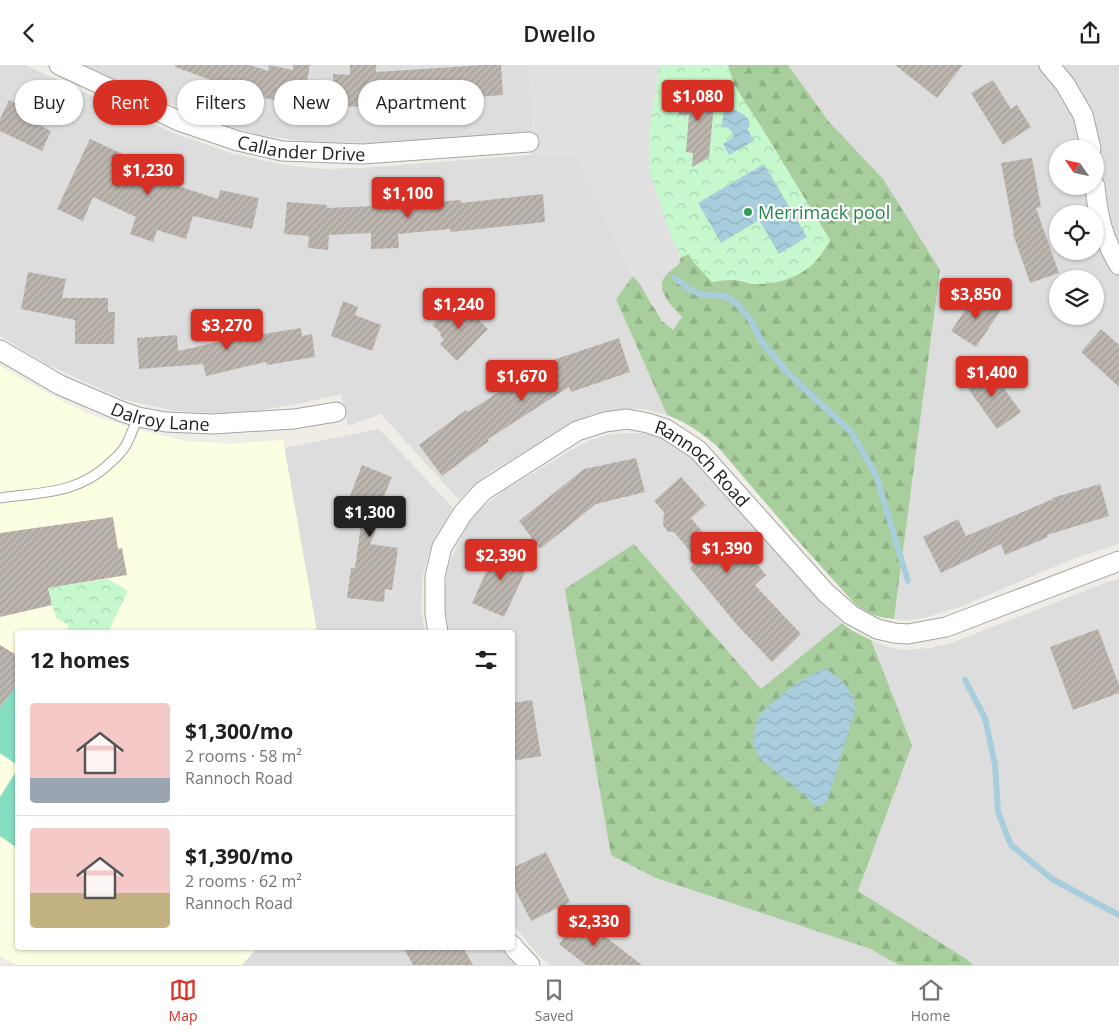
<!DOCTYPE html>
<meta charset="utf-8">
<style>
:root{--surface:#fff;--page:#f2f2f2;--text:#202124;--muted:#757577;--line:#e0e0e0;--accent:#d93025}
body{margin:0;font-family:"Open Sans",sans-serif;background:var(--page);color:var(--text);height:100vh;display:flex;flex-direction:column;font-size:19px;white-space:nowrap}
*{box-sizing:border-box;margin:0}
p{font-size:16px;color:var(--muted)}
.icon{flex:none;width:28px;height:28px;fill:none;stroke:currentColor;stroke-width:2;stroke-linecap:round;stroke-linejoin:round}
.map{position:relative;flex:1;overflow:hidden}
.sheet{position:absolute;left:15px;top:565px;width:500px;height:320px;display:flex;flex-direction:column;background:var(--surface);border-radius:5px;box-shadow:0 1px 4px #0004}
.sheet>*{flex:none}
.banner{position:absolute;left:15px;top:15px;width:500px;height:45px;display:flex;gap:10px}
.needle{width:32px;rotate:304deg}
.tools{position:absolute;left:1049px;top:75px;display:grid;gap:10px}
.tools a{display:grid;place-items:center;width:55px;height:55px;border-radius:50%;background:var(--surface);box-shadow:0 1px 4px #0004;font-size:25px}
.price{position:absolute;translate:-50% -42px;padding:0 11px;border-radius:5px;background:var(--accent);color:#fff;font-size:16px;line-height:32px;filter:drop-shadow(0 1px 2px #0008)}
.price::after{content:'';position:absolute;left:50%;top:30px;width:15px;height:11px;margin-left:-8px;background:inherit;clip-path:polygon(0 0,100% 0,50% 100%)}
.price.current{background:#222;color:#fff}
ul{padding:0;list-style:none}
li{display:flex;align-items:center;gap:15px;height:125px;padding:0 15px}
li+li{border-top:1px solid var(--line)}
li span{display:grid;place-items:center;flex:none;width:140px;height:100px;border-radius:5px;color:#555}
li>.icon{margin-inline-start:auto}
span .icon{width:60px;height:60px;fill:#fffc;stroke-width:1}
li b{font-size:21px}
h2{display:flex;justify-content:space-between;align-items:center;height:60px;padding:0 15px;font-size:21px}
.pill{padding:0 18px;border-radius:22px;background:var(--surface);box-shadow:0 1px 4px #0004;font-size:18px;line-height:45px}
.pill.current{background:var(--accent);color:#fff}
header{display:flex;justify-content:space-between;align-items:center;height:65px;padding:0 15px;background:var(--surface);font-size:22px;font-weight:600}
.menu{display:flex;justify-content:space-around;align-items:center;height:70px;border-top:1px solid var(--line);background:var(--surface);font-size:14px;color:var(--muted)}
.menu a{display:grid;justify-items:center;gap:2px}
.menu .current{color:var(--accent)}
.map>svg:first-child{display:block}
.residential{fill:#dedddd;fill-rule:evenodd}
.education{fill:#fcfee1}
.forest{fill:url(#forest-firs)}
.park{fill:url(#park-crowns)}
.pitch{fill:#86ddc1}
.parking{fill:#e0e0e0}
.water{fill:url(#water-waves)}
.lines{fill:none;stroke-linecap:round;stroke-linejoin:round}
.stream{stroke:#a8cddd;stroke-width:6}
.building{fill:url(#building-hatch)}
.lane-casing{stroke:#a4a4a4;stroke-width:11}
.street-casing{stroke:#a4a4a4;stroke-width:21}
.lane{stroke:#fff;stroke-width:9}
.street{stroke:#fff;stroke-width:19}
.leisure-dot{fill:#2e9e5b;stroke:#fff;stroke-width:2}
.labels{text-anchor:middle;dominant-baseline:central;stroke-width:4.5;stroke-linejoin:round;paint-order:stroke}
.street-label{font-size:18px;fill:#202020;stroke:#fff}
.leisure-label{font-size:18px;fill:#27864d;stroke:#fff;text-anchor:start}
</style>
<header><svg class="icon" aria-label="back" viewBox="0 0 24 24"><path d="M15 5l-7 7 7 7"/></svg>Dwello<svg class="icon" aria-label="share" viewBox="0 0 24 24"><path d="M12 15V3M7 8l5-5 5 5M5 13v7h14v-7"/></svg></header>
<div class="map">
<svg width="1119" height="900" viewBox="0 0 1119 900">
<defs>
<pattern id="forest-firs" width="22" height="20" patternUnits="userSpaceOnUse" patternTransform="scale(1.25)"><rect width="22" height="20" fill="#a7ce9c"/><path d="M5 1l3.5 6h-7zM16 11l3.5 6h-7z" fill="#8fb186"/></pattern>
<pattern id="park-crowns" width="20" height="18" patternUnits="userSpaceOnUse" patternTransform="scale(1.25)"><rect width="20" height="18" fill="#c5f8cc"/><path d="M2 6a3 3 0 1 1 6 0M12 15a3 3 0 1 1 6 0" fill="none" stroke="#a9d4af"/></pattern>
<pattern id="water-waves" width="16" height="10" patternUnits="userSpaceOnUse" patternTransform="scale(1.25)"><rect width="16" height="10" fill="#a8cddd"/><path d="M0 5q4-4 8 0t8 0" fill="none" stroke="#90b0bd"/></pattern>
<pattern id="building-hatch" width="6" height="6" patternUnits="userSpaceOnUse" patternTransform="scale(1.25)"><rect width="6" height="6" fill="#bdb6af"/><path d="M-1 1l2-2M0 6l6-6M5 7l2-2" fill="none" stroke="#a29c96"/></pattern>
</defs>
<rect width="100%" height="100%" fill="#f0ede6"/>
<!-- residential -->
<path class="residential" d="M0 0H25L176 69 233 89 285 100 324 104 360 103 530 90 577 92 625 197 633 211 616 234 667 350 644 344H620L593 349 570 359 489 408 469 425 459 435 381 349 348 361 341 329 302 338 240 349 176 346 125 335 46 299 0 271Z
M83 0H528L533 66 434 74 371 78 307 77 256 69 207 55Z
M788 0H1119V479L1075 493 962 541 924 553 909 555 894 554 940 205 830 58ZM1058 84H1095V121H1058ZM1058 149H1095V186H1058ZM1058 214H1095V251H1058Z
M379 364 453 443 432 478 423 508 421 543 425 567H317L284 383Z
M625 368H643L660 373 674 379 688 388 702 401 818 533 842 558 761 624 634 479 868 883 899 900H550L538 890 516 863 513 856 512 568H449L445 544V523L448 502 458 478 470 456 483 442 505 425 578 381 591 375 607 370Z
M1119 514V900H973L968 895 858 826 912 680 871 575 888 582 903 585 930 583 951 578 1105 518Z
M257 882 501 883 516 900H242Z"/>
<!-- education -->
<path class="education" d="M0 301 58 334 91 350 143 366 186 376 230 379 283 375 317 567 18 568V882L257 883 242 900H17L0 891Z"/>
<!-- forest -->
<path class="forest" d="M728 0H788L830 58 883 114 940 205 894 554 880 552 869 548 856 540 800 478 717 381C700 367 688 358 667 350L616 234 633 211 640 219 653 242 682 252C672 241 653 225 666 209 673 201 677 203 681 192L689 189 692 195 712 217C729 214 736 214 752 219L830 175 763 65 734 20Z
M634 479 761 624 842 558 851 565 871 575 912 680 858 826 968 895 973 900H899L868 883 656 813 611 790 565 524Z"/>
<!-- park -->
<path class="park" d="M659 0H728L734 20 763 65 830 176C825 183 821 191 814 198 799 213 775 220 754 219 749 219 744 216 739 215 730 214 721 215 712 217L692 195 689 189 681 192 672 174 652 113 649 102V89L650 65Z
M108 514 128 526 108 567 65 568 69 560 57 554 52 540 48 523Z"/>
<!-- pitch -->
<path class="pitch" d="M17 617V700L0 688V643Z
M17 705V783L0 771V732Z"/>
<!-- parking -->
<path class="parking" d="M528 0H659L650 65 649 89V102L652 113 672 174 681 192 679 199 666 210 662 216 661 223 668 237 682 252 673 265 662 256 640 219 633 211 625 197 577 92 530 90 528 66 533 65Z"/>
<!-- water -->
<path class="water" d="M728 42C737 47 748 48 750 60L747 64 754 76 729 90 723 79 734 72C731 65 730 62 722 62L723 50Z
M764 99 807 172 779 189 759 155 721 178 698 138Z
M826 603 842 615 853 631 855 646 827 737 816 742 808 733 759 693 753 679 755 662 760 648 799 616Z"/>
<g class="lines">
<!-- stream -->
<path class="stream" d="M675 213 689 224 703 230 726 231 736 238 750 254 762 277 788 308 851 367 876 410 908 516
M965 615 985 653 995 700 998 747 1011 780 1052 814 1119 850"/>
</g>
<!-- building -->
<path class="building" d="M175 0H250L268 6 269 0 293 5V0H310L303 40 258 32 175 2Z
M350 0H376V7L484 0H501L503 30 375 39V42L333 41V9L350 10Z
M895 0H963L937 33Z
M993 15 1011 44 1017 40 1031 62 1003 80 971 28Z
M681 25 715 28 709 92 692 102 693 88 686 87 689 50H679Z
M9 35 45 51 41 61 51 66 42 86 0 66V54Z
M90 74 136 95 134 99 174 112 172 119 218 134 220 125 259 133 252 164 193 151 186 174 157 165 153 177 130 169 136 152 93 132 83 156 57 144Z
M1032 93 1041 142 1036 143 1059 208 1030 218 1013 169 1014 168 1001 98Z
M543 129 545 157 451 167 450 164 398 169 399 183 371 184V168L329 170 328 185 308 183 309 171 284 169 287 137 327 140V143L420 139V138L461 135V138Z
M28 207 66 214 62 233H108V247H115L114 279H75V255L21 244Z
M976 229 1001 245 976 282 951 266Z
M457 234 488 264 457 296 440 279 444 275 440 270 441 268 432 260Z
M343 236 358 242 355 250 381 260 372 286 331 271Z
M235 262 238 273 301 263 302 271 312 269 315 292 267 300 266 297 206 311 203 299 139 304 137 273 177 270 178 286 218 277 216 266Z
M1101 264 1119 280V322L1081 287Z
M619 273 630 307 571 327 569 322 488 374 489 376 442 411 419 380 466 345 468 347 544 298Z
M988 301 1021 347 997 364 964 318Z
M636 393 645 427 596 439 540 484 519 456 584 404Z
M362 400 392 412 380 441 385 442 370 479 398 483 392 525 385 524 384 537 347 533 351 503H355L361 459 342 452Z
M681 412 706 440 691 453 715 482 731 468 766 510 755 520 801 569 772 597 737 560 690 503 698 496 674 467H668L663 460 664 447 654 436Z
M1100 419 1109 451 1047 470 1048 472 1005 490 1001 479 941 508 923 472 958 454 966 471 1053 434 1052 433Z
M113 452 118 484 122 483 127 510 48 523 52 540 0 552V468Z
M499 479 531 494 504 552 472 538Z
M1098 564 1119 620V628L1073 645 1050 582Z
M0 580 18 591V617L0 643Z
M532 635 541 691 512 696V638Z
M546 787 570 837 531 856 512 818V803Z
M580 852 642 900H586L559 879Z
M403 882H463L473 900H413Z"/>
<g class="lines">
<!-- lane casing -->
<g class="lane-casing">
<path id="lane" d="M0 433C42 427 79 429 111 397 117 392 122 387 126 380 131 371 134 361 138 352"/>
</g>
<!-- street casing -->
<g class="street-casing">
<g id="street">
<path id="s1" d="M59 0 179 56 238 76 282 86 363 89 529 77"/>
<path d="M1049 0 1065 19 1083 50 1091 84"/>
<path d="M1095 121C1098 153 1103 173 1119 200"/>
<path id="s2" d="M0 285 60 320 123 347 138 352 166 357 213 359 294 354 336 347"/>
<path id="s3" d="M438 568 435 548V511L442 482 463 448 483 426 577 366 605 357 627 354 648 358 666 364 698 385 826 528 851 550 877 564 894 568 908 569 946 562 1119 496"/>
<path d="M512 880 516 885 530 900"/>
</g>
</g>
<!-- lane -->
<use href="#lane" class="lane"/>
<!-- street -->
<use href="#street" class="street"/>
</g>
<!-- markers -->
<circle class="leisure-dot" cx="748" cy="147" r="5"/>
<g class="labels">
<!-- street labels -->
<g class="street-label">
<text stroke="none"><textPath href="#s1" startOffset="259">Callander Drive</textPath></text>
<text stroke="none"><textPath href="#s2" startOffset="176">Dalroy Lane</textPath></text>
<text stroke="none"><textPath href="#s3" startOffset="410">Rannoch Road</textPath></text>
</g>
<!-- leisure labels -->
<g class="leisure-label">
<text x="758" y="147">Merrimack pool</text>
</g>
</g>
</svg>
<div class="tools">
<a><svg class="needle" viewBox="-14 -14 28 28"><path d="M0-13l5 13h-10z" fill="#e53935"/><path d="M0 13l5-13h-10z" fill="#757577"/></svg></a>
<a><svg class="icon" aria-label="locate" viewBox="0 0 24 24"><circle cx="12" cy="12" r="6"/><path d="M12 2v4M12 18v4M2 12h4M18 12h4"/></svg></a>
<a><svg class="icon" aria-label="layers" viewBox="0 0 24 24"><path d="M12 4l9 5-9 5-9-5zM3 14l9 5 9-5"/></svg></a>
</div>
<b class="price" style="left:698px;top:57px">$1,080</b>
<b class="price" style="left:148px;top:131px">$1,230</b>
<b class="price" style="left:408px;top:154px">$1,100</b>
<b class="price" style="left:976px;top:255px">$3,850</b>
<b class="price" style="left:459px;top:265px">$1,240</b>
<b class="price" style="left:227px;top:286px">$3,270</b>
<b class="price" style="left:992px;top:333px">$1,400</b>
<b class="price" style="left:522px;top:337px">$1,670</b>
<b class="price current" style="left:370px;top:473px">$1,300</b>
<b class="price" style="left:727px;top:509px">$1,390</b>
<b class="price" style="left:501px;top:516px">$2,390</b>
<b class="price" style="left:594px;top:882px">$2,330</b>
<div class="banner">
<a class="pill">Buy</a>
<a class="pill current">Rent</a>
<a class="pill">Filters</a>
<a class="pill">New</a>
<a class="pill">Apartment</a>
</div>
<section class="sheet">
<h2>12 homes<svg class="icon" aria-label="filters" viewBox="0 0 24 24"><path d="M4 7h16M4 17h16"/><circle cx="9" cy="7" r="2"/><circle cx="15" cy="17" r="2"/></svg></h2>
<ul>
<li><span style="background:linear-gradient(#f6c9c9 75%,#9aa5b1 0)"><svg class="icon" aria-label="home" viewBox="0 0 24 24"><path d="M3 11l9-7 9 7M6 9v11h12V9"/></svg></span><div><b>$1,300/mo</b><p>2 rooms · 58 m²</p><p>Rannoch Road</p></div></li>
<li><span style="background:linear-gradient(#f6c9c9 65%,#c2b280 0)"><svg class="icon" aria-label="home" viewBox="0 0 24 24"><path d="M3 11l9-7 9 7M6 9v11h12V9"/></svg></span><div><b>$1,390/mo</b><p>2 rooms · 62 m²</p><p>Rannoch Road</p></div></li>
</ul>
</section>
</div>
<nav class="menu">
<a class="current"><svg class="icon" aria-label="map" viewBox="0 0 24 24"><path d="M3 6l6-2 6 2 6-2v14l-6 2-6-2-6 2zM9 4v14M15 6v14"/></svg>Map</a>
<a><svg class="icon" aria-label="saved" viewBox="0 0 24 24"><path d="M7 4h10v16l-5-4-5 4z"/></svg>Saved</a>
<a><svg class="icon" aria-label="home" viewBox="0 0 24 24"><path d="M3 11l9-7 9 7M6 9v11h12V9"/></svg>Home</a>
</nav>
